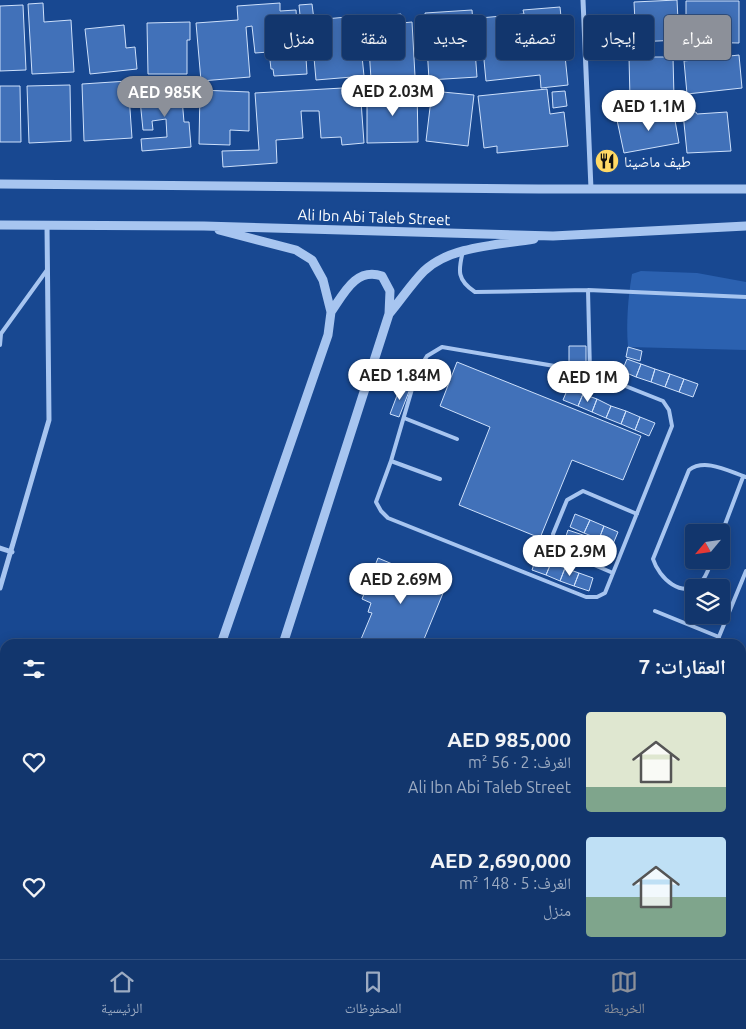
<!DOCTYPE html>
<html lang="ar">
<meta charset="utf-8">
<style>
:root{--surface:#12366d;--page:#1b3e72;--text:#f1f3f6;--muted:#9cabc2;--line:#315080;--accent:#8c9099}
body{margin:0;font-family:Ubuntu,"Noto Naskh Arabic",sans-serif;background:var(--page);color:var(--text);direction:rtl;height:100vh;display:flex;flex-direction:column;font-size:19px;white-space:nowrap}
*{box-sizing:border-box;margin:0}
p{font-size:16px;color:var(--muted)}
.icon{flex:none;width:28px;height:28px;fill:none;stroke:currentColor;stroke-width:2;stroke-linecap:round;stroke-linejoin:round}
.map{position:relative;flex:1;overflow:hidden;direction:ltr}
.sheet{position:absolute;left:0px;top:639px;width:746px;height:321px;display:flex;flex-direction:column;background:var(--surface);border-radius:15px 15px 0 0;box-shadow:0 2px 12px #0003,0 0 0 1px var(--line);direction:rtl}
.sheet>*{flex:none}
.guide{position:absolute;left:15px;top:15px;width:716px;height:45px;direction:rtl;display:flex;gap:10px}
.needle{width:32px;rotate:241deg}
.buttons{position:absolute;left:685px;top:524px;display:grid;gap:10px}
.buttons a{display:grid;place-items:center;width:45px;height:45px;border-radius:5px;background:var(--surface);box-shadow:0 2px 12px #0003,0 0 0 1px var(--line);font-size:25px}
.price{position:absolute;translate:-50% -42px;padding:0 11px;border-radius:18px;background:#fff;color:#222;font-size:16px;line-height:32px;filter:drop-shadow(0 1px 2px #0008)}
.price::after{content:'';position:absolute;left:50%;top:30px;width:15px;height:11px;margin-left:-8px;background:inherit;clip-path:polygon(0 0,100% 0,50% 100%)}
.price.current{background:var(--accent);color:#fff}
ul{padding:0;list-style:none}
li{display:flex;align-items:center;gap:15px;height:125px;padding:0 20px}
li span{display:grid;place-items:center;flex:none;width:140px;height:100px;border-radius:5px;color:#555}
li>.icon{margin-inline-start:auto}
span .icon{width:60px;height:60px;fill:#fffc;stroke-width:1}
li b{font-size:21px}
h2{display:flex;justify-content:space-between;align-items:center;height:60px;padding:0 20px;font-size:21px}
.chip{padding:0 18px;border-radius:5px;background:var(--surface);box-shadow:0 2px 12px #0003,0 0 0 1px var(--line);font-size:18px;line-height:45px}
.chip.current{background:var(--accent);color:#fff}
.tab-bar{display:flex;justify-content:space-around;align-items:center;height:70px;border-top:1px solid var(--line);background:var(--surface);font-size:14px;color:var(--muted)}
.tab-bar a{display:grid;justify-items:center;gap:2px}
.tab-bar .current{color:var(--accent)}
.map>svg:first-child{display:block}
.green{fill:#2b61b0}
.building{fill:#4171b9;stroke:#cde0fb}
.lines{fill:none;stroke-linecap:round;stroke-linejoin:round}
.service{stroke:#a7c5f0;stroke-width:4}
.minor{stroke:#a7c5f0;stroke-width:5}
.tertiary{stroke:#a7c5f0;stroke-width:9}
.labels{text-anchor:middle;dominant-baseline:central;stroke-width:4;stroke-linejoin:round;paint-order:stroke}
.poi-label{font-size:15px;fill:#fff;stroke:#184891;text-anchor:start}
.street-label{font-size:15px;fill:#fff;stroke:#184891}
</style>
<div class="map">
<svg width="746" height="959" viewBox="0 0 746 959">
<rect width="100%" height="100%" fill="#184891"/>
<!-- green -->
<path class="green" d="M641 271 697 273 746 282V350L628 347C626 323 628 298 632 274Z"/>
<!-- building -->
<path class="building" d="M677 0 679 40 636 42 634 2Z
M686 1H739V43L686 42Z
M43 3 44 22 71 20 74 72 32 74 28 4Z
M280 3V11L296 10 297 26 304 25 307 74 274 76 273 69H271L269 52 255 53 252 26 246 27 250 77 201 81 196 23 238 20 237 6Z
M312 4 314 20 358 16 364 76 316 80 311 24 301 25 299 5Z
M23 5 26 70 0 71V6Z
M560 7 568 85 541 88 540 75 486 81 480 18 524 14 523 10Z
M472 10 477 77 429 80 425 13Z
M401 14 402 23 412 22 415 76 371 79 367 18Z
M190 22V40H187V74H148L147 23Z
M124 25 126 48 135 47 137 69 90 74 85 29Z
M739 55 742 88 687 94 684 61Z
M629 57H673L674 98 630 99Z
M128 81 132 138 84 141 82 84Z
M70 85 71 141 29 143 27 86Z
M0 86H20L21 142H0Z
M181 87 184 122H189L191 147 142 151 141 139 167 137 166 119 152 121 153 130H143L139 90Z
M360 87 364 143 342 145 341 137 321 138 319 111H301L303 138 276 140 277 163 223 167 222 151 259 150 255 93Z
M398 88H417L418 142 367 143V94H398Z
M547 89 550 114 564 112 568 146 497 153V146L484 148 478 96Z
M200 90 249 92V131L230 130V145L199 144Z
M432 91 474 95 468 146 426 141Z
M565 91 567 106 553 108 552 92Z
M673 109 679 143 624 153 617 120 649 117 648 114Z
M696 112 697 114 727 112 731 151 687 153 683 113Z
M569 346H586V366L569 365Z
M628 347 642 351 640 361 626 357Z
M627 359 641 364 636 377 622 371Z
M457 362 641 436 623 480 572 460 540 538 459 505 490 427 440 406Z
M641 364 655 369 651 382 636 377Z
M655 369 670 374 665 387 651 382Z
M670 374 684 379 679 392 665 387Z
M684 379 698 384 693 397 679 392Z
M401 385 410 389 399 417 390 414Z
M568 388 583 394 578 406 563 400Z
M583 394 597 399 592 412 578 406Z
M597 399 611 406 606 418 592 412Z
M611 406 626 411 621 424 606 418Z
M626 411 640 417 635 430 621 424Z
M640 417 655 423 649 436 635 430Z
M575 514 590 520 584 533 570 527Z
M590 520 604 526 599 539 584 533Z
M604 526 618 532 613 544 599 539Z
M568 530 583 535 578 548 564 542Z
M583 535 597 541 592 554 578 548Z
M597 541 612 547 607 559 592 554Z
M378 558 421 576 423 571 448 581 422 644H359L372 613 368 612 371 603 362 599Z
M536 558 551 563 546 575 532 570Z
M551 563 565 568 560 581 546 575Z
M565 568 579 573 574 586 560 581Z
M579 573 593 578 589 591 574 586Z
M741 728 746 731V743L741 750Z
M741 817 746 819 743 834 741 833Z
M743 834 746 835V852L741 850Z
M744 873 746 874V891L741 889Z
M741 889 746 891V908L741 906Z
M415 955H474L472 959H425Z
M637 955H655L653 959H640L636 958Z
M655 955H671L673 956 671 959H653Z"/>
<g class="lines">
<!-- service -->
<path class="service" d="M463 251C458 271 457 280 475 292L588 290 746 297
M588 290 590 372 663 401 669 410 672 426 605 593 597 597H586L388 518 381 511 376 502 391 461 417 372 427 356 442 347 590 372
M0 335 47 270
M0 345 1 334
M404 418 457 439
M391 461 440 479
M721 535 743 477
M712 560C709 567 707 576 701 582 682 600 659 578 653 559L689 470C705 458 728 471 746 477
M613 573 559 550 554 543 553 534 567 500 583 491 637 514
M655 611 719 637
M716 644 746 571
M741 686 746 688
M741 794 746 796
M741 854 746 856
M741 914 746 916
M741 949 746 938
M283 955 293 959
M580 955 590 959
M714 955 724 959
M616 959 618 955
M737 959 739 955"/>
<!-- minor -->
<path class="minor" d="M583 0 591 189
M0 548 12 552
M0 588 49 420 47 225
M0 769 5 770"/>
<!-- tertiary -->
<path class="tertiary" d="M0 184 539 189H746
M0 225 204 226 553 236 746 226
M219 230 296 250 312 260 323 280 331 312 328 335 221 644
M331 312C344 293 356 267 382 276L390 291 389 314
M283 644 389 314C401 300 411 284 424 271 450 246 499 245 534 239
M107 959 108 955
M177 959 178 955"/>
</g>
<!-- icons -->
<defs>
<g id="restaurant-disc" transform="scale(1.25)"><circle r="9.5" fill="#ffd965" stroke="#184891"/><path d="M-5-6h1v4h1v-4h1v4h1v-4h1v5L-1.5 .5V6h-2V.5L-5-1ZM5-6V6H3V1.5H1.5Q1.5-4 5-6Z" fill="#111"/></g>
</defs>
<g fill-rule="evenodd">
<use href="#restaurant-disc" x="607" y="161"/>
</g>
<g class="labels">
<!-- poi labels -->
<g class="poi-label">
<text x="624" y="161">طيف ماضينا</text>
</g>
<!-- street labels -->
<g class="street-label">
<text transform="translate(374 217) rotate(2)">Ali Ibn Abi Taleb Street</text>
</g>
</g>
</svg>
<div class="buttons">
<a><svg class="needle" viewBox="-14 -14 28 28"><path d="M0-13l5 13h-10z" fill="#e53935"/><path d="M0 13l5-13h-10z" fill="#9cabc2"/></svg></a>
<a><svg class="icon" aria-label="layers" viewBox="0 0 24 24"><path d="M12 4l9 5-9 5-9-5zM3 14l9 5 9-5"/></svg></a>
</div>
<b class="price" style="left:393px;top:117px">AED 2.03M</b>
<b class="price current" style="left:165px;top:118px">AED 985K</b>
<b class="price" style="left:649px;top:132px">AED 1.1M</b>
<b class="price" style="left:400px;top:401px">AED 1.84M</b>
<b class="price" style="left:588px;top:403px">AED 1M</b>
<b class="price" style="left:570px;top:577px">AED 2.9M</b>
<b class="price" style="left:401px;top:605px">AED 2.69M</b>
<div class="guide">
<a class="chip current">شراء</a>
<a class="chip">إيجار</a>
<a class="chip">تصفية</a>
<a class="chip">جديد</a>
<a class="chip">شقة</a>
<a class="chip">منزل</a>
</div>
<section class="sheet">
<h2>العقارات: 7<svg class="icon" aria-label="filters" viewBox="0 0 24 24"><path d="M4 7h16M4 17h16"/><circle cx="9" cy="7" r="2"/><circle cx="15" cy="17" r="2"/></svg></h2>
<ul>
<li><span style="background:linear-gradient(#dfe7d0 75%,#7fa58c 0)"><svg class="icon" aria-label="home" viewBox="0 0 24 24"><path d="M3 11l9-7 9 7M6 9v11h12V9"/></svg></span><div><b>AED 985,000</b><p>الغرف: 2 · 56 m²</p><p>Ali Ibn Abi Taleb Street</p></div><svg class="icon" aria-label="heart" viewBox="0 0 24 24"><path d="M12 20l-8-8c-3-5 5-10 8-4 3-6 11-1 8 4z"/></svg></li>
<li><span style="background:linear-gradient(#bfe0f5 60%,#7fa58c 0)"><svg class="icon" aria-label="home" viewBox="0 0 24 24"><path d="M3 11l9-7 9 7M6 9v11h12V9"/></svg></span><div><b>AED 2,690,000</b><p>الغرف: 5 · 148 m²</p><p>منزل</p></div><svg class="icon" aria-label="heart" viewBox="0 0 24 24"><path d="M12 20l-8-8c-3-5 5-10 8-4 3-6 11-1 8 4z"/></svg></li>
</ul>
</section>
</div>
<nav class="tab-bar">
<a class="current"><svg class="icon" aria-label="map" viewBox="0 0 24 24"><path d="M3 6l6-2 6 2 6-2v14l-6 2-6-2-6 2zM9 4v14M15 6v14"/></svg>الخريطة</a>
<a><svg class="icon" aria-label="saved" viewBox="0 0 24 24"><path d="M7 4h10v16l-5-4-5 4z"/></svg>المحفوظات</a>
<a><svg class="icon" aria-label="home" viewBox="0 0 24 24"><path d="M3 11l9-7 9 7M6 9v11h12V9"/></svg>الرئيسية</a>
</nav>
